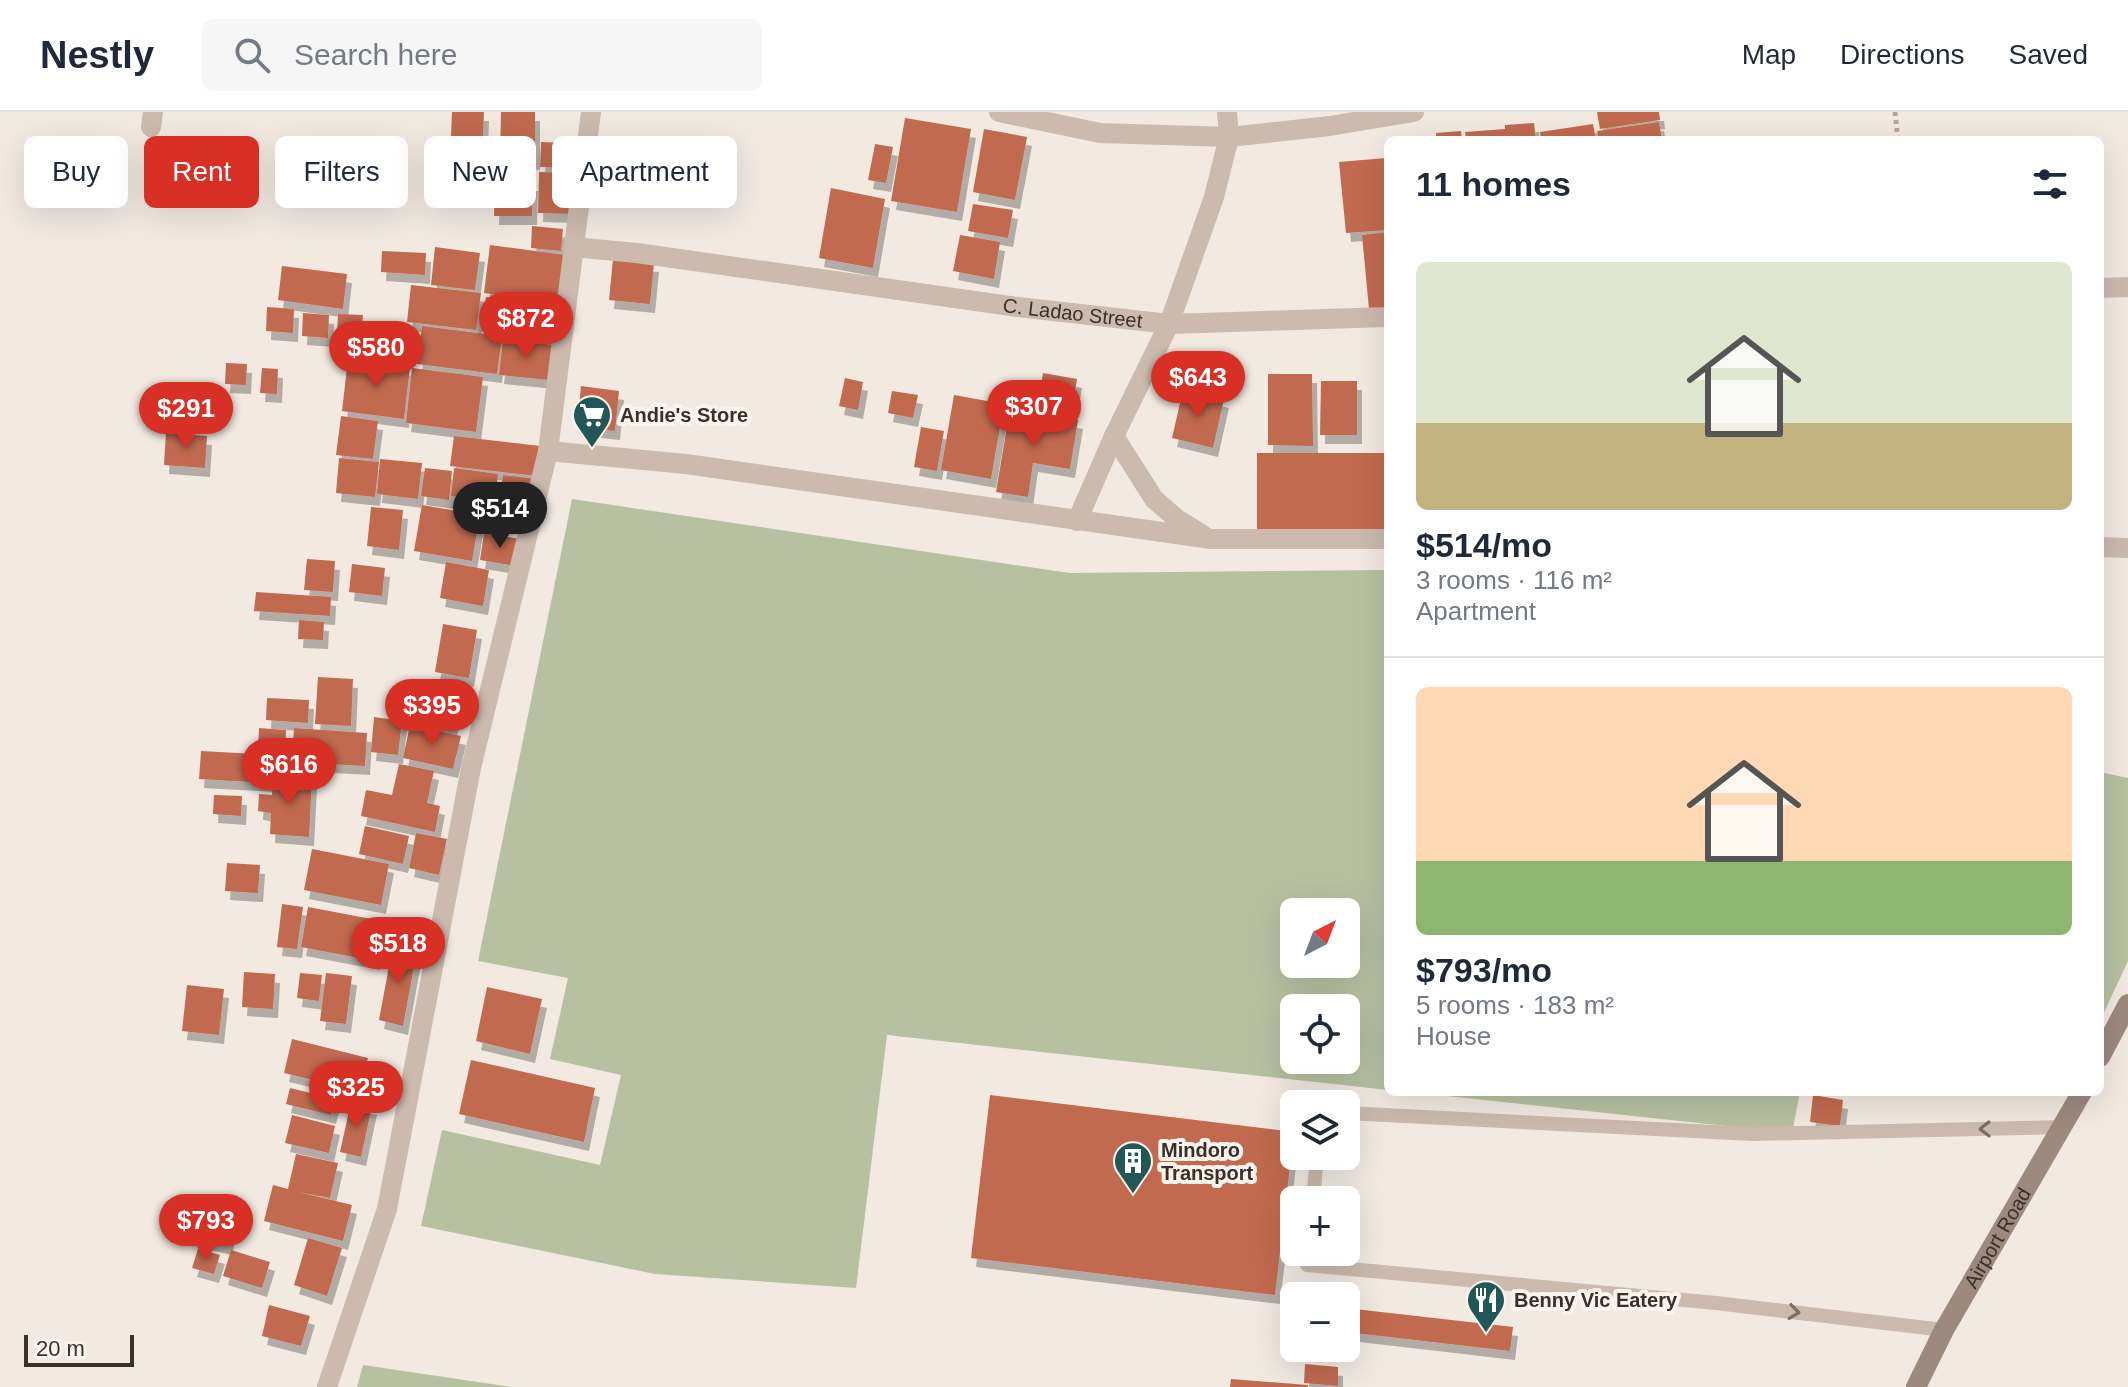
<!DOCTYPE html>
<meta charset="utf-8">
<style>
:root{--surface:#fff;--page:#f6f6f7;--text:#1f2937;--muted:#747a83;--line:#e0e1e3;--accent:#d93025}
body{margin:0;font-family:Arial,sans-serif;background:var(--page);color:var(--text);height:100vh;display:flex;flex-direction:column;font-size:30px;white-space:nowrap}
*{box-sizing:border-box;margin:0}
p{font-size:26px;color:var(--muted)}
.icon{flex:none;width:44px;height:44px;fill:none;stroke:currentColor;stroke-width:2;stroke-linecap:round;stroke-linejoin:round}
.map{position:relative;flex:1;overflow:hidden}
.details{position:absolute;left:1384px;top:24px;width:720px;height:960px;display:flex;flex-direction:column;background:var(--surface);border-radius:12px;box-shadow:0 8px 32px #0002}
.details>*{flex:none}
.top-card{position:absolute;left:24px;top:24px;width:760px;height:72px;display:flex;gap:16px}
.needle{width:52px;rotate:42deg}
.tools{position:absolute;left:1280px;top:786px;display:grid;gap:16px}
.tools a{display:grid;place-items:center;width:80px;height:80px;border-radius:12px;background:var(--surface);box-shadow:0 8px 32px #0002;font-size:40px}
.scale{position:absolute;left:24px;bottom:20px;width:110px;box-sizing:border-box;padding-left:8px;border:4px solid #392f2b;border-top:0;font-size:22px;line-height:28px;white-space:nowrap;color:#392f2b;-webkit-text-stroke:6px #faf4ed;paint-order:stroke}
.price{position:absolute;translate:-50% -68px;padding:0 18px;border-radius:28px;background:var(--accent);color:#fff;font-size:26px;line-height:52px;filter:drop-shadow(0 2px 4px #0008)}
.price::after{content:'';position:absolute;left:50%;top:48px;width:24px;height:18px;margin-left:-12px;background:inherit;clip-path:polygon(0 0,100% 0,50% 100%)}
.price.current{background:#222;color:#fff}
ul{padding:0;list-style:none}
li{display:grid;align-content:center;gap:16px;height:424px;padding:0 32px}
li+li{border-top:2px solid var(--line)}
li span{display:grid;place-items:center;height:248px;border-radius:12px;color:#555}
li>.icon{margin-inline-start:auto}
span .icon{width:144px;height:144px;fill:#fffc;stroke-width:1}
li b{font-size:34px}
h2{display:flex;justify-content:space-between;align-items:center;height:96px;padding:0 32px;font-size:34px}
.tag{padding:0 28px;border-radius:12px;background:var(--surface);box-shadow:0 8px 32px #0002;font-size:28px;line-height:72px}
.tag.current{background:var(--accent);color:#fff}
header{display:flex;align-items:center;gap:48px;box-sizing:border-box;height:112px;padding:0 40px;background:var(--surface);border-bottom:2px solid var(--line)}
header strong{font-size:38px}
nav{display:flex;gap:44px;margin-inline-start:auto;font-size:28px}
.search{width:560px;height:72px;background:var(--page);display:flex;align-items:center;gap:20px;box-sizing:border-box;padding:0 28px;border-radius:12px;color:var(--muted);font-size:30px}
.map>svg:first-child{display:block}
.green{fill:#b7c1a1;fill-rule:evenodd}
.building{fill:#c16a50;filter:url(#shadow)}
.lines{fill:none;stroke-linecap:round;stroke-linejoin:round}
.path{stroke:#b6a497;stroke-width:5;stroke-dasharray:4 4;stroke-linecap:butt}
.lane{stroke:#cbbaad;stroke-width:14}
.street{stroke:#cbbaad;stroke-width:20}
.secondary{stroke:#9e897e;stroke-width:20}
.oneway{stroke:#7b6e66}
.labels{text-anchor:middle;dominant-baseline:central;stroke-width:8;stroke-linejoin:round;paint-order:stroke}
.street-label{font-size:20px;fill:#392f2b;stroke:#faf4ed}
.poi-label{font-size:20px;font-weight:bold;fill:#392f2b;stroke:#faf4ed;text-anchor:start}
</style>
<header>
<strong>Nestly</strong>
<div class="search"><svg class="icon" aria-label="search" viewBox="0 0 24 24"><circle cx="10" cy="10" r="6"/><path d="M15 15l6 6"/></svg>Search here</div>
<nav><a>Map</a><a>Directions</a><a>Saved</a></nav>
</header>
<div class="map">
<svg width="2128" height="1275" viewBox="0 0 2128 1275">
<defs>
<filter id="shadow"><feDropShadow dx="5" dy="9" stdDeviation="0" flood-color="#0004"/></filter>
</defs>
<rect width="100%" height="100%" fill="#f2eae1"/>
<!-- green -->
<path class="green" d="M572 387 1069 461 1388 458V978L887 923 856 1176 655 1162 421 1114 442 1018 600 1053 621 963 550 947 568 866 478 849ZM1294 800H1346V852H1294ZM1294 896H1346V948H1294Z
M2100 660 2128 666V849L2100 909Z
M1410 980H1800L1792 1021Z
M363 1253 512 1275H357Z"/>
<!-- building -->
<path class="building" d="M452 0H484L483 26 451 24Z
M501 0H535V49L500 48Z
M1597 0H1659L1660 8 1600 17Z
M905 6 971 17 957 100 891 89Z
M1659 10 1662 28H1599L1597 19Z
M1534 11 1536 28H1466L1465 20 1505 17V13Z
M1593 12 1596 28H1541L1540 20Z
M984 17 1027 25 1015 88 973 80Z
M1461 19 1462 28H1436V21Z
M541 30 569 31V56L540 55Z
M875 32 893 35 886 71 868 68Z
M1386 46 1388 118 1346 121 1339 50Z
M539 60 574 61V102L538 101Z
M495 70H533L532 104H494Z
M831 76 885 87 873 156 819 146Z
M973 92 1013 98 1008 126 968 119Z
M532 114 563 117 561 139 531 136Z
M1388 120V196L1369 197 1362 123Z
M960 123 1000 130 994 167 953 159Z
M490 133 565 143 559 191 484 181Z
M435 135 480 141 475 178 431 173Z
M382 139 426 141 425 163 381 160Z
M613 147 654 151 650 192 609 188Z
M282 154 347 162 343 197 278 188Z
M411 173 481 181 476 218 407 210Z
M486 185 558 194 554 229 482 219Z
M267 195 294 197 293 221 266 219Z
M303 201 329 203 328 226 302 224Z
M338 202 363 203 361 225 337 223Z
M366 214 404 215 403 240 364 237Z
M422 214 502 224 497 262 417 252Z
M503 227 553 233 549 268 499 263Z
M348 247 410 255 404 307 342 299Z
M226 251 247 252 246 273 225 272Z
M262 256 278 257 277 282 260 281Z
M412 256 483 265 476 320 406 311Z
M1043 261 1077 267 1071 303 1037 297Z
M1268 262H1312L1313 334 1268 333Z
M845 266 863 270 858 298 839 294Z
M1321 269H1357V323H1320Z
M581 274 619 279 615 319 577 315Z
M1183 278 1224 287 1213 336 1172 326Z
M892 279 918 283 913 306 888 301Z
M954 283 1004 292 991 367 941 358Z
M1010 296 1078 308 1070 357 1033 351 1028 385 996 380Z
M341 304 378 309 373 347 336 343Z
M921 315 944 319 937 359 914 355Z
M166 321 207 324 205 356 164 353Z
M454 324 540 334 537 364 450 354Z
M1257 341H1387V421H1257Z
M339 346 379 350 375 385 336 381Z
M380 347 422 351 418 387 377 382Z
M425 356 452 359 449 388 421 384Z
M454 356 498 362 495 390 451 384Z
M503 363 537 367 533 397 499 392Z
M422 393 480 403 472 449 414 439Z
M371 395 403 398 399 438 367 434Z
M484 421 520 427 516 454 480 448Z
M307 447 335 449 333 480 304 478Z
M446 450 489 458 483 494 440 486Z
M352 452 385 456 382 484 349 480Z
M256 480 331 485 330 504 254 499Z
M299 508 324 510 323 528 298 527Z
M443 512 477 518 469 566 435 560Z
M318 565 353 567 351 614 315 612Z
M432 573 460 579 452 615 424 609Z
M267 586 309 588 308 611 266 608Z
M374 605 402 609 398 643 371 640Z
M410 613 461 624 453 657 403 646Z
M259 616 286 618 285 641 258 639Z
M294 616 367 621 365 654 292 650Z
M201 639 272 643 271 671 199 667Z
M399 652 434 659 427 691 440 694 435 720 361 704 366 678 392 683Z
M273 665 312 667 309 725 270 722 271 701 258 699 259 682 272 683Z
M214 683 242 684 241 704 213 702Z
M365 714 409 724 403 752 359 742Z
M416 721 447 727 439 763 409 756Z
M312 737 389 752 381 793 304 778Z
M227 751 260 753 258 781 225 779Z
M282 792 303 795 297 837 277 835Z
M308 795 382 809 375 849 301 835Z
M393 833 417 838 403 914 379 908Z
M244 860 275 862 273 897 242 895Z
M300 861 322 863 319 889 297 886Z
M326 861 352 864 346 912 320 909Z
M187 873 224 877 219 923 182 919Z
M487 875 542 887 530 942 476 929Z
M292 927 368 946 360 979 284 961Z
M471 948 595 976 584 1030 459 1002Z
M290 976 335 987 331 1003 286 992Z
M990 983 1294 1020 1275 1183 971 1146Z
M1813 983 1843 988 1840 1014 1810 1010Z
M351 990 372 994 361 1045 340 1040Z
M292 1003 335 1014 329 1041 285 1031Z
M296 1042 338 1051 330 1086 298 1080 352 1093 343 1129 264 1109 273 1073 288 1077Z
M213 1099 234 1105 227 1134 205 1129Z
M308 1126 342 1136 327 1184 294 1173Z
M198 1137 220 1143 214 1162 192 1156Z
M231 1138 270 1150 262 1176 223 1164Z
M269 1193 310 1204 301 1234 262 1224Z
M1346 1196 1513 1215 1510 1239 1346 1220Z
M1305 1252 1338 1255V1274L1304 1271Z
M1231 1267 1308 1273V1275H1230Z"/>
<g class="lines">
<!-- path -->
<path class="path" d="M1895 0 1898 28"/>
<!-- lane -->
<path class="lane" d="M1346 1001 1752 1022 2063 1015
M1313 1088 1317 1044
M1309 1140 1307 1153 1716 1191 1944 1218"/>
<!-- street -->
<g class="street">
<path d="M999 0 1100 21 1229 25 1330 14 1414 0"/>
<path d="M151 15 153 0"/>
<path id="s1" d="M573 135 637 141 1018 195 1169 212 1388 205"/>
<path d="M2100 176 2128 175"/>
<path d="M1114 324 1154 387 1177 407 1203 423"/>
<path d="M548 339 686 352 1211 427H1388"/>
<path d="M1077 409 1114 324 1169 212 1214 85 1229 25 1227 0"/>
<path d="M2100 435 2128 436"/>
<path d="M327 1275 387 1097 471 656 548 339 591 0"/>
</g>
<!-- secondary -->
<g class="secondary">
<path d="M2100 945 2128 892"/>
<path id="s2" d="M1916 1275 1944 1218 2082 980"/>
</g>
</g>
<!-- one-way arrows -->
<defs><path id="oneway-chevron" d="M-2-3.5L2.5 0L-2 3.5" fill="none" stroke-width="1.6" stroke-linecap="round" stroke-linejoin="round" transform="scale(2)"/></defs>
<g class="oneway">
<use href="#oneway-chevron" transform="translate(1985 1017) rotate(179)"/>
<use href="#oneway-chevron" transform="translate(1794 1200) rotate(7)"/>
</g>
<!-- icons -->
<defs>
<g id="supermarket-pin" transform="scale(2)"><path d="M0 17L-7.5 6A9.5 9.5 0 1 1 7.5 6Z" fill="#225759" stroke="#faf4ed"/><path d="M-6-5.5h2.5l.6 2H6L4.5 2H-2.5L-4.4-4H-6ZM-1.5 3.2a1.3 1.3 0 1 0 .1 0ZM3 3.2a1.3 1.3 0 1 0 .1 0Z" fill="#fff"/></g>
<g id="building-pin" transform="scale(2)"><path d="M0 17L-7.5 6A9.5 9.5 0 1 1 7.5 6Z" fill="#225759" stroke="#faf4ed"/><path d="M-4-6H4V6H1V3H-1V6H-4ZM-2.5-4.3h1.7v1.8h-1.7ZM.8-4.3h1.7v1.8H.8ZM-2.5-1h1.7V.8h-1.7ZM.8-1h1.7V.8H.8Z" fill="#fff"/></g>
<g id="restaurant-pin" transform="scale(2)"><path d="M0 17L-7.5 6A9.5 9.5 0 1 1 7.5 6Z" fill="#225759" stroke="#faf4ed"/><path d="M-5-6h1v4h1v-4h1v4h1v-4h1v5L-1.5 .5V6h-2V.5L-5-1ZM5-6V6H3V1.5H1.5Q1.5-4 5-6Z" fill="#fff"/></g>
</defs>
<g fill-rule="evenodd">
<use href="#supermarket-pin" x="592" y="303"/>
<use href="#building-pin" x="1133" y="1049"/>
<use href="#restaurant-pin" x="1486" y="1188"/>
</g>
<g class="labels">
<!-- street labels -->
<g class="street-label">
<text stroke="none"><textPath href="#s1" startOffset="504">C. Ladao Street</textPath></text>
<text stroke="none"><textPath href="#s2" startOffset="170">Airport Road</textPath></text>
</g>
<!-- poi labels -->
<g class="poi-label">
<text x="620" y="303">Andie's Store</text>
<text x="1161" y="1038">Mindoro<tspan x="1161" dy="23">Transport</tspan></text>
<text x="1514" y="1188">Benny Vic Eatery</text>
</g>
</g>
</svg>
<div class="tools">
<a><svg class="needle" viewBox="-14 -14 28 28"><path d="M0-13l5 13h-10z" fill="#e53935"/><path d="M0 13l5-13h-10z" fill="#747a83"/></svg></a>
<a><svg class="icon" aria-label="locate" viewBox="0 0 24 24"><circle cx="12" cy="12" r="6"/><path d="M12 2v4M12 18v4M2 12h4M18 12h4"/></svg></a>
<a><svg class="icon" aria-label="layers" viewBox="0 0 24 24"><path d="M12 4l9 5-9 5-9-5zM3 14l9 5 9-5"/></svg></a>
<a>+</a>
<a>−</a>
</div>
<div class="scale">20 m</div>
<b class="price" style="left:526px;top:248px">$872</b>
<b class="price" style="left:376px;top:277px">$580</b>
<b class="price" style="left:1198px;top:307px">$643</b>
<b class="price" style="left:1034px;top:336px">$307</b>
<b class="price" style="left:186px;top:338px">$291</b>
<b class="price current" style="left:500px;top:438px">$514</b>
<b class="price" style="left:432px;top:635px">$395</b>
<b class="price" style="left:289px;top:694px">$616</b>
<b class="price" style="left:398px;top:873px">$518</b>
<b class="price" style="left:356px;top:1017px">$325</b>
<b class="price" style="left:206px;top:1150px">$793</b>
<div class="top-card">
<a class="tag">Buy</a>
<a class="tag current">Rent</a>
<a class="tag">Filters</a>
<a class="tag">New</a>
<a class="tag">Apartment</a>
</div>
<section class="details">
<h2>11 homes<svg class="icon" aria-label="filters" viewBox="0 0 24 24"><path d="M4 7h16M4 17h16"/><circle cx="9" cy="7" r="2"/><circle cx="15" cy="17" r="2"/></svg></h2>
<ul>
<li><span style="background:linear-gradient(#dfe7d0 65%,#c2b280 0)"><svg class="icon" aria-label="home" viewBox="0 0 24 24"><path d="M3 11l9-7 9 7M6 9v11h12V9"/></svg></span><div><b>$514/mo</b><p>3 rooms · 116 m²</p><p>Apartment</p></div></li>
<li><span style="background:linear-gradient(#ffd9b3 70%,#8fb573 0)"><svg class="icon" aria-label="home" viewBox="0 0 24 24"><path d="M3 11l9-7 9 7M6 9v11h12V9"/></svg></span><div><b>$793/mo</b><p>5 rooms · 183 m²</p><p>House</p></div></li>
</ul>
</section>
</div>
